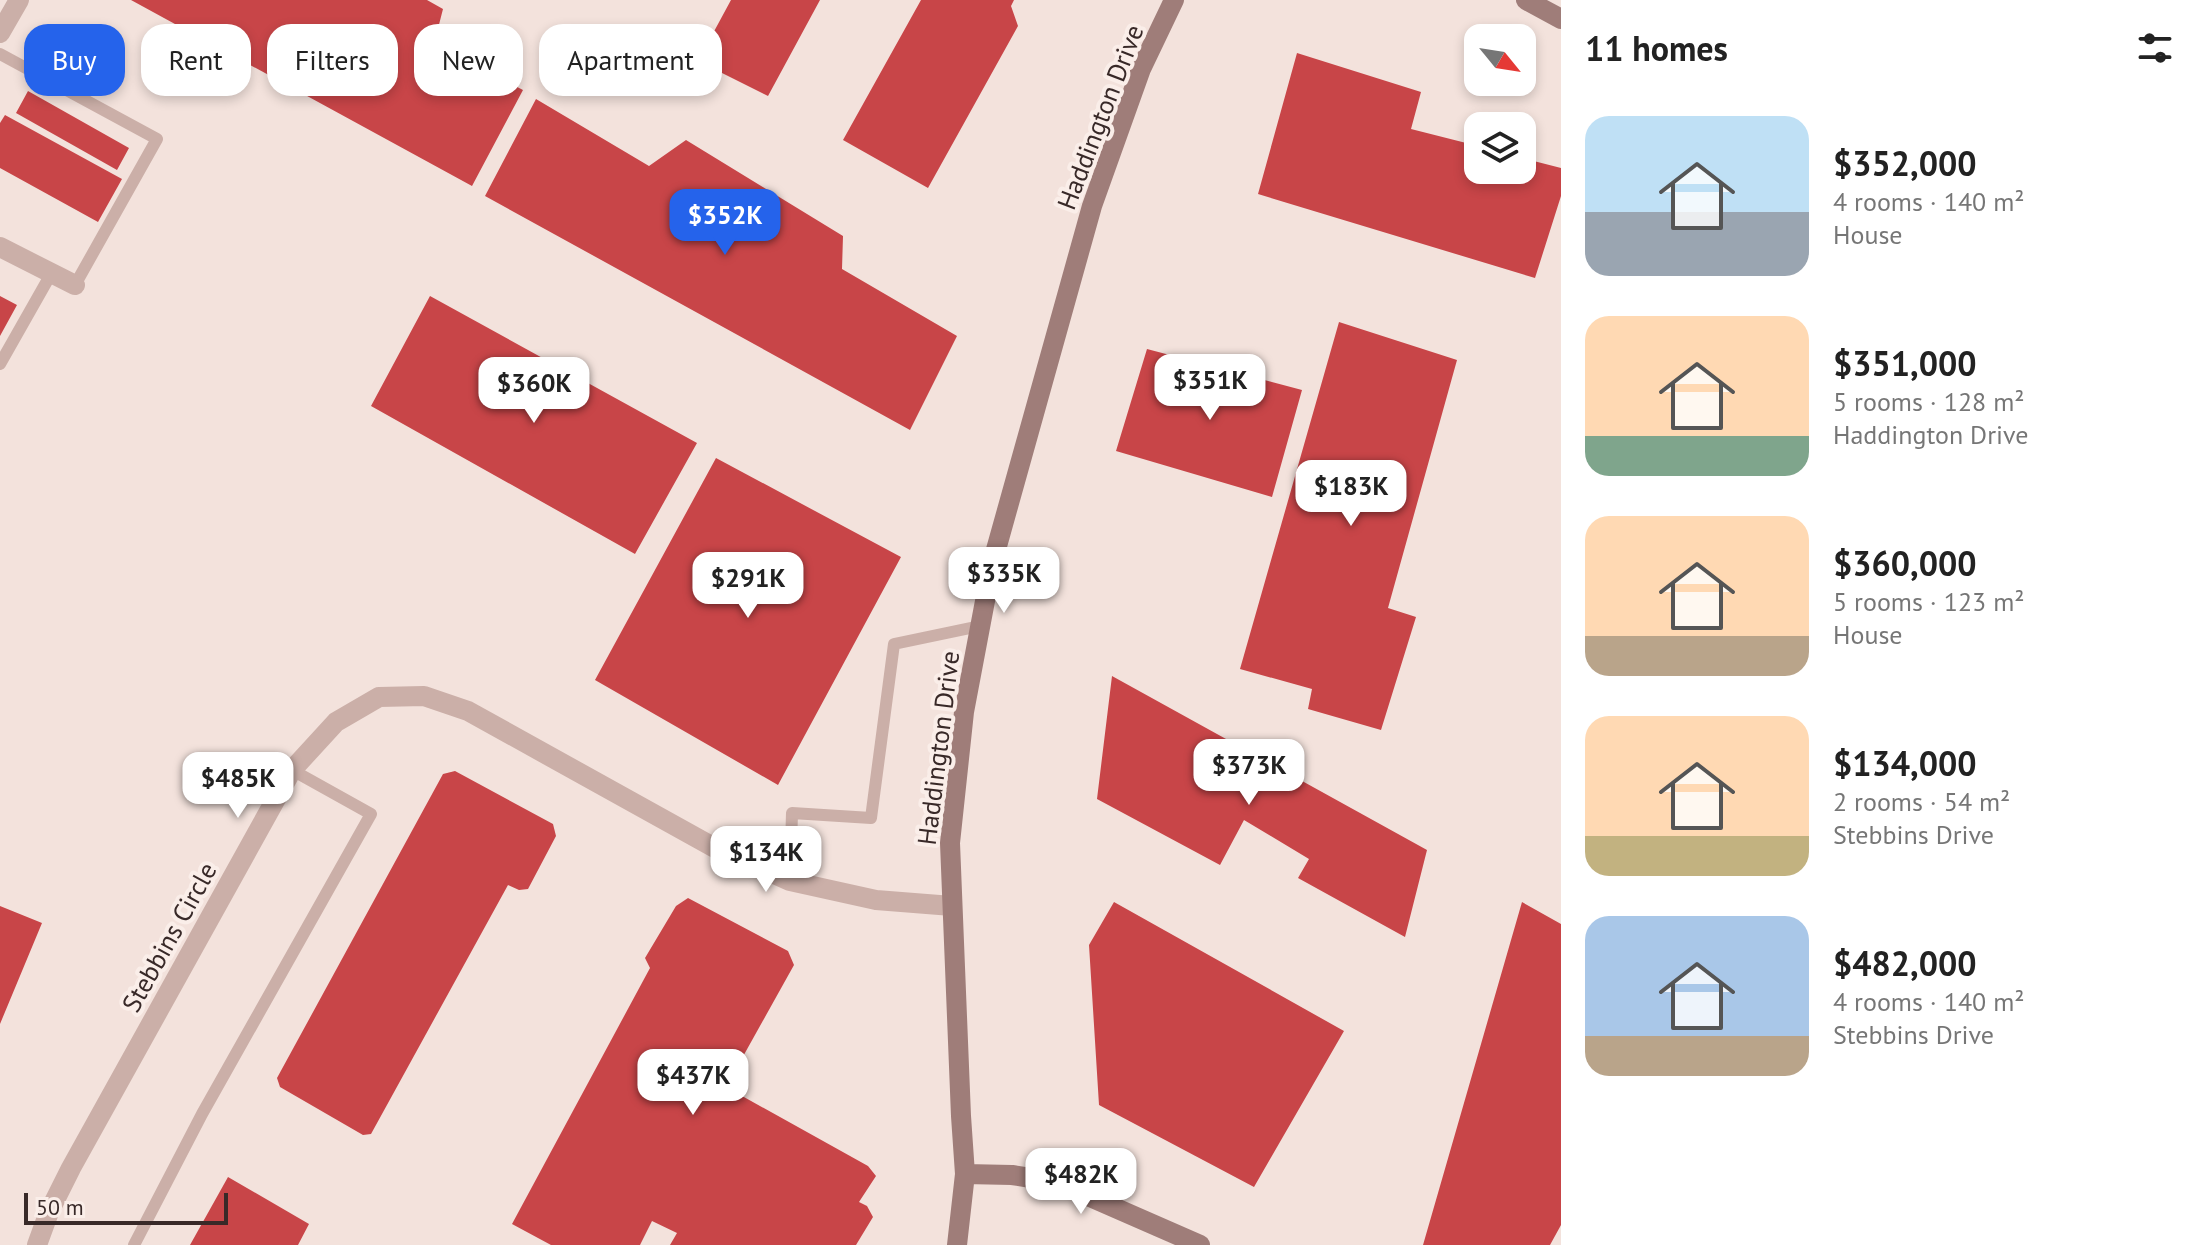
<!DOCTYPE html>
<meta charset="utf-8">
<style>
:root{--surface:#fff;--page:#f2f2f2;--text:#222;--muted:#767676;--accent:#2563eb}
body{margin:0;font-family:"PT Sans",sans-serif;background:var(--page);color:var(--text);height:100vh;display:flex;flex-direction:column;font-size:30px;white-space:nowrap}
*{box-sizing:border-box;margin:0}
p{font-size:26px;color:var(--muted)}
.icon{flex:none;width:44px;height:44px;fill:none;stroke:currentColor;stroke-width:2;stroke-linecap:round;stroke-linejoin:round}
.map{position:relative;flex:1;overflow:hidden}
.details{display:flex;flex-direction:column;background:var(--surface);width:640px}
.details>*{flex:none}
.top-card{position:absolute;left:24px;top:24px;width:760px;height:72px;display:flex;gap:16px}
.needle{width:52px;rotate:120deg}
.controls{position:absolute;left:1464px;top:24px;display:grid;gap:16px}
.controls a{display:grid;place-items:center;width:72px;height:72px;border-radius:16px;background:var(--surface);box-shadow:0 4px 12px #0003;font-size:40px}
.scale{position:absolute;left:24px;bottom:20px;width:204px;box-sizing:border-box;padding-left:8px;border:4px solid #382928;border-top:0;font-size:22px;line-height:28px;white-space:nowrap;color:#382928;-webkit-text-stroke:6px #faeee9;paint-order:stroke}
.price{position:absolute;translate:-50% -68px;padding:0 18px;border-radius:16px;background:#fff;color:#222;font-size:26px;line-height:52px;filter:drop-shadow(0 2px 4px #0008)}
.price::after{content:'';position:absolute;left:50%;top:48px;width:24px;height:18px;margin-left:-12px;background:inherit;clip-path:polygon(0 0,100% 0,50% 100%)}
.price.selected{background:var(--accent);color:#fff}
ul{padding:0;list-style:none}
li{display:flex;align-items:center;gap:24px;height:200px;padding:0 24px}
li span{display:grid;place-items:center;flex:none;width:224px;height:160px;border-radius:24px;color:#555}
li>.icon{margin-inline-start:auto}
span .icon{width:96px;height:96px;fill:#fffc;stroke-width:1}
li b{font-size:34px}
h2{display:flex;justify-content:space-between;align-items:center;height:96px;padding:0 24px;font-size:34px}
.pill{padding:0 28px;border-radius:24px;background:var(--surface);box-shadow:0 4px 12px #0003;font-size:28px;line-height:72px}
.pill.selected{background:var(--accent);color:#fff}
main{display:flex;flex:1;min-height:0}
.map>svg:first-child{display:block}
.building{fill:#c84548}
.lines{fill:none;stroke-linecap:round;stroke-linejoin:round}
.lane{stroke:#cbafa8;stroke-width:12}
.street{stroke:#cbafa8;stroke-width:20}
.secondary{stroke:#9f7d79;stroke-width:20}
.labels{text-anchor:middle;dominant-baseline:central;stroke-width:8;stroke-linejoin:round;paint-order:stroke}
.street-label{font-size:26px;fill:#382928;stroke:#faeee9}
</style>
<main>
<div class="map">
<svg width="1561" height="1245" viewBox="0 0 1561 1245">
<rect width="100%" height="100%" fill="#f3e2dc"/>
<!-- building -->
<path class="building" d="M131 0H427L443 9 434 44 523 90 472 186Z
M731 0H820L768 96 698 61Z
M921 0H1014L1011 6 1018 26 928 188 843 140Z
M1297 53 1421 92 1411 129 1478 146V170H1522V158L1561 168V196L1535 278 1258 194Z
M28 91 129 148 117 170 16 113Z
M536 99 649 166 686 140 843 236 842 269 957 336 910 430 485 196Z
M5 115 122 179 98 222 0 168V123Z
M0 296 17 305 0 336Z
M430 296 697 443 635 554 371 406Z
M1339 322 1457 360 1388 608 1416 617 1381 730 1308 709 1312 689 1240 669Z
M1147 349 1302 390 1272 497 1116 451Z
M716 458 901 557 778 785 595 680Z
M1112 676 1427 850 1405 937 1298 878 1309 859 1244 820 1220 865 1097 799Z
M455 771 553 824 556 836 528 889 519 890 508 885 371 1134 363 1135 280 1087 277 1078 443 774Z
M688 898 788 951 794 965 726 1087 868 1166 876 1176 859 1202 867 1206 873 1217 856 1245H670L677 1233 652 1221 640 1245H551L512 1224 650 968 645 958 676 906Z
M1114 902 1344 1031 1254 1187 1099 1105 1089 945Z
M1522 902 1561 924V1225L1550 1245H1423Z
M0 906 42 923 0 1024Z
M228 1177 309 1224 298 1245H190Z"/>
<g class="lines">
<!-- lane -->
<path class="lane" d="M0 54 157 139 75 285
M0 364 51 274
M790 881 792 813 871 818 894 644 980 626
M134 1245 202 1114 371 814 292 770"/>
<!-- street -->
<path class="street" d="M0 33 19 0
M0 247 75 285
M37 1245 49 1212 71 1168 292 770 336 722 379 697 424 696 468 711 715 848 790 881 876 900 952 906"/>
<!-- secondary -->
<path class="secondary" d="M1526 0 1561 19
M965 1174 1012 1175 1056 1182 1200 1245
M957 1245 965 1174 961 1116 950 843 964 712 992 564 1092 206 1141 69 1174 0"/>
</g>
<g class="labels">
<!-- street labels -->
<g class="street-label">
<text transform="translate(1100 117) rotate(-69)">Haddington Drive</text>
<text transform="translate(938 748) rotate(-83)">Haddington Drive</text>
<text transform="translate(169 937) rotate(-61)">Stebbins Circle</text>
</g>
</g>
</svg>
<div class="controls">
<a><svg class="needle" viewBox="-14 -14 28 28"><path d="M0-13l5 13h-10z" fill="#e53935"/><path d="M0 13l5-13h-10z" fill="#767676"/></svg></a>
<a><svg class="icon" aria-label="layers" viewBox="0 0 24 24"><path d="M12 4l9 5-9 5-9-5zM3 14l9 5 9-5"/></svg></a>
</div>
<div class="scale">50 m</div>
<b class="price selected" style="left:725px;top:257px">$352K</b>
<b class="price" style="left:1210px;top:422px">$351K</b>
<b class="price" style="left:534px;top:425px">$360K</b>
<b class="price" style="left:1351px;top:528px">$183K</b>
<b class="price" style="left:1004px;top:615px">$335K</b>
<b class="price" style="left:748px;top:620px">$291K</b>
<b class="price" style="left:1249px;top:807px">$373K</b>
<b class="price" style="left:238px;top:820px">$485K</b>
<b class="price" style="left:766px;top:894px">$134K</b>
<b class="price" style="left:693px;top:1117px">$437K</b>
<b class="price" style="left:1081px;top:1216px">$482K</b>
<div class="top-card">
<a class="pill selected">Buy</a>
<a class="pill">Rent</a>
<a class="pill">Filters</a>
<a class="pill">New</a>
<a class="pill">Apartment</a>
</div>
</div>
<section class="details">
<h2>11 homes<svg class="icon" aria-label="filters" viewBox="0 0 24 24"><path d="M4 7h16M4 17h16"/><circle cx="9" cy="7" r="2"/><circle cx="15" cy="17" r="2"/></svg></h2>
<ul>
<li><span style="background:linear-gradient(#bfe0f5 60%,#9aa5b1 0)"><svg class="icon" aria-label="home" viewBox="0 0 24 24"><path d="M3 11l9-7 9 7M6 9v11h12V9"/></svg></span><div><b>$352,000</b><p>4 rooms · 140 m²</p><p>House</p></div></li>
<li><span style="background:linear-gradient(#ffd9b3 75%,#7fa58c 0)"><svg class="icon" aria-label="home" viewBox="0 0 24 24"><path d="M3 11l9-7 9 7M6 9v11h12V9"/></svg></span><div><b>$351,000</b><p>5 rooms · 128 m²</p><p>Haddington Drive</p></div></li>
<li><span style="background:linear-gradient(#ffd9b3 75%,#b9a48a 0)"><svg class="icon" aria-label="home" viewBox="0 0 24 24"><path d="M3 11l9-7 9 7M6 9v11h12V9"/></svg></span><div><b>$360,000</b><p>5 rooms · 123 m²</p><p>House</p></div></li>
<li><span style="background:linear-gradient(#ffd9b3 75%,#c2b280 0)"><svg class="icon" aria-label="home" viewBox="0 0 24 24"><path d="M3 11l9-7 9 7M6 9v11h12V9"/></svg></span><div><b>$134,000</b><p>2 rooms · 54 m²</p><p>Stebbins Drive</p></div></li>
<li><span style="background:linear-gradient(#a9c7e8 75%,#b9a48a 0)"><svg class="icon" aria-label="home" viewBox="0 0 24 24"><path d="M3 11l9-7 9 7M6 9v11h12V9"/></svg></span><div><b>$482,000</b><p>4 rooms · 140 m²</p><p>Stebbins Drive</p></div></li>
</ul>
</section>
</main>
